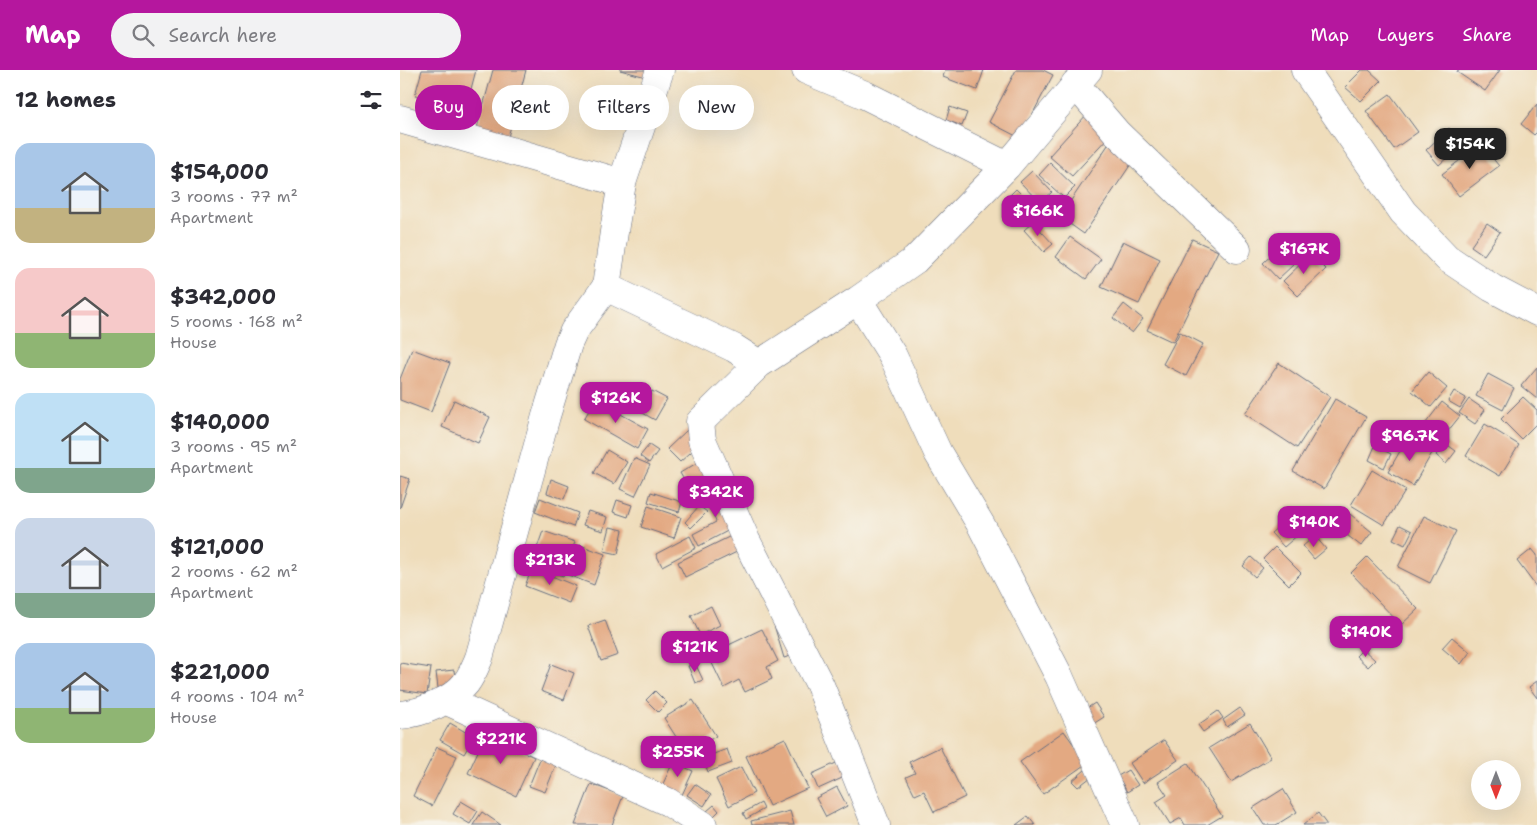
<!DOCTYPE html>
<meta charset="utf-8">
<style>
:root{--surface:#fff;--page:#f2f2f3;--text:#2b2b33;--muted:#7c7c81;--accent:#b5179e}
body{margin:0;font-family:"Shantell Sans",sans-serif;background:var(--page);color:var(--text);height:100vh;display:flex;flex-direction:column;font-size:19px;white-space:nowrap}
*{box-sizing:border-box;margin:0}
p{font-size:16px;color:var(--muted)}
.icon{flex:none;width:28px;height:28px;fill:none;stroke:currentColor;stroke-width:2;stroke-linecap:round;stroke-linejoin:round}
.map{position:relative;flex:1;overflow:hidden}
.side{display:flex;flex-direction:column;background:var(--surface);width:400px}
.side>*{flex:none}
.top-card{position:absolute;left:15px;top:15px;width:475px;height:45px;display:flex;gap:10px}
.needle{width:32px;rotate:180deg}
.tools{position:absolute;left:1071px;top:690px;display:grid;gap:10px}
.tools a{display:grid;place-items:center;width:50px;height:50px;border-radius:50%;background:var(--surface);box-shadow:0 5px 20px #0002;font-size:25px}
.price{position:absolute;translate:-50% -42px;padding:0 11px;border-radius:10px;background:var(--accent);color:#fff;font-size:16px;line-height:32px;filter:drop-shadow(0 1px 2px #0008)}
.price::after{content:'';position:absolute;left:50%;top:30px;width:15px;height:11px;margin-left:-8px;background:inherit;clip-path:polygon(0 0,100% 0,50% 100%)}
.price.on{background:#222;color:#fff}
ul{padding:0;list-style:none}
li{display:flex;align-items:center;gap:15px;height:125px;padding:0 15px}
li span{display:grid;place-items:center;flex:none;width:140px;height:100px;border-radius:15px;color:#555}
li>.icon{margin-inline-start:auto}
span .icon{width:60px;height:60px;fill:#fffc;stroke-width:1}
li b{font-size:21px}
h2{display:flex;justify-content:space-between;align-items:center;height:60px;padding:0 15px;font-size:21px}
.tag{padding:0 18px;border-radius:22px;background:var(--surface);box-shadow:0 5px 20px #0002;font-size:18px;line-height:45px}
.tag.on{background:var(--accent);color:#fff}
header{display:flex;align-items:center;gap:30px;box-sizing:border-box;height:70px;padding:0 25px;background:var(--accent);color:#fff}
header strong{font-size:24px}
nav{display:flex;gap:28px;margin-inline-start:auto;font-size:18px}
.search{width:350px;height:45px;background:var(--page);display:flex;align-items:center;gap:12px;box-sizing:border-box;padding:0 18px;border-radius:28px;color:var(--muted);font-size:19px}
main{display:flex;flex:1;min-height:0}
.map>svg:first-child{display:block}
.building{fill:#e3a982}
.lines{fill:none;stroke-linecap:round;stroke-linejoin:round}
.minor-casing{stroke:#656c7f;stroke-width:29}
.minor{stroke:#fff;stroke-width:28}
</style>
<header>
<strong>Map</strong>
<div class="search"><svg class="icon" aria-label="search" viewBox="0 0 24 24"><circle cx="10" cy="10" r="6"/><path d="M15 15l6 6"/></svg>Search here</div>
<nav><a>Map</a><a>Layers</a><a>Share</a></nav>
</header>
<main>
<section class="side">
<h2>12 homes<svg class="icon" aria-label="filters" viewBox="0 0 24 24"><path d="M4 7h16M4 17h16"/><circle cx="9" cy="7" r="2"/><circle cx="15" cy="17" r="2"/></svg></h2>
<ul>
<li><span style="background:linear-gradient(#a9c7e8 65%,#c2b280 0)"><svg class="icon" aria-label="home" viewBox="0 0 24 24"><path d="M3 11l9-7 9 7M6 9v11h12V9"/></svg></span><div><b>$154,000</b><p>3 rooms · 77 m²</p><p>Apartment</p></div></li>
<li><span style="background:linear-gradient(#f6c9c9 65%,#8fb573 0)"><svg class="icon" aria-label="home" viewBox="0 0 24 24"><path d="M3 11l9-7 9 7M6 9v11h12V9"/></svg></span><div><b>$342,000</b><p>5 rooms · 168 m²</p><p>House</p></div></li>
<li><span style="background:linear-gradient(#bfe0f5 75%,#7fa58c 0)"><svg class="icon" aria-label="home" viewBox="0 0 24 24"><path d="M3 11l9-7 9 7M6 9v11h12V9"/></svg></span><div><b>$140,000</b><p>3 rooms · 95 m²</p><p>Apartment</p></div></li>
<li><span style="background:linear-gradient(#c9d6e8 75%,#7fa58c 0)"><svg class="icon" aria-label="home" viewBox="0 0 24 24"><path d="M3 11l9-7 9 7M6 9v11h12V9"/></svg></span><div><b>$121,000</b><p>2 rooms · 62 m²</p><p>Apartment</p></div></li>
<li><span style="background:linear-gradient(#a9c7e8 65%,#8fb573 0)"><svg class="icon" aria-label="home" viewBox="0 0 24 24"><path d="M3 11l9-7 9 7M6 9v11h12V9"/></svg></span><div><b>$221,000</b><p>4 rooms · 104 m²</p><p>House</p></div></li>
</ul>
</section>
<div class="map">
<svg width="1137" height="755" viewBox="0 0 1137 755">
<rect width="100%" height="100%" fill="#f7f3e8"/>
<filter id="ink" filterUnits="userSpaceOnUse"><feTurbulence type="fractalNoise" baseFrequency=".02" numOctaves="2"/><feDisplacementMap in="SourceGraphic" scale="10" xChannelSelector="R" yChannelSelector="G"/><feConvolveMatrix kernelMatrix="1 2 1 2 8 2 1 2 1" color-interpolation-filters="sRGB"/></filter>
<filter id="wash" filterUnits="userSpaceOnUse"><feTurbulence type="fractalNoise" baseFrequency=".0096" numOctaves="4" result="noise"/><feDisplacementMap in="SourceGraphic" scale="20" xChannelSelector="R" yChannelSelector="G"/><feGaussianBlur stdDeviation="1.12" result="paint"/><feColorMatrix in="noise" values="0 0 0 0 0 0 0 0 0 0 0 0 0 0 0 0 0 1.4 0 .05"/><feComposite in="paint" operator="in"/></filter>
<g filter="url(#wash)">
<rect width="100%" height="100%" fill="#efddbb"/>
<g id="blocks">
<!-- building -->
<path class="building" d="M22 0H76L66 38 15 25Z
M93 0H126L108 67 77 58Z
M220 0H252L250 8Z
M545 0H584L577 20 543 7Z
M616 0H643L653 5 620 68 589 52Z
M962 0H969L981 11 961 31 945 17Z
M1058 0H1100L1085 21 1057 2Z
M990 24 1018 62 994 79 966 41Z
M1137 34V62L1134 65 1121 54Z
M550 37 567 43 562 56 546 50Z
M688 43 711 64 672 106 649 86Z
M1049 58 1063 73 1039 95 1026 80Z
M710 72 735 88 684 164 660 147Z
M1081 74 1099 96 1059 126 1042 104Z
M650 93 675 117 664 128 639 105Z
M632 101 652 122 640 133 620 112Z
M616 119 635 138 621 152 602 133Z
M653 126 664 133 649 154 638 146Z
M633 152 653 174 644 182 624 160Z
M1087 153 1100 162 1084 185 1071 176Z
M670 167 701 189 686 209 656 187Z
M792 169 818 181 773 272 747 260Z
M723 171 760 189 739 234 701 217Z
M878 179 893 195 878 209 863 193Z
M911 184 926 199 898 226 883 211Z
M724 234 743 249 732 263 713 248Z
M780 262 803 274 786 306 763 294Z
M12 279 50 293 31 342 0 330V309Z
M879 293 930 327 897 378 845 344Z
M1137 297V329L1121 316Z
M1028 302 1047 318 1031 337 1012 321Z
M1088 304 1114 318 1103 340 1076 326Z
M252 321 267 329 255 350 241 342Z
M1054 321 1066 328 1060 338 1048 331Z
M1123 327 1137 340V353L1121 369 1101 349Z
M935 329 966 347 924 419 893 401Z
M1069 329 1085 340 1075 354 1059 343Z
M54 330 90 347 78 373 42 357Z
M195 330 248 359 237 379 184 349Z
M1042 332 1060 346 1036 376 1019 362Z
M1085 354 1119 375 1100 406 1066 386Z
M287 360 300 374 280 392 267 379Z
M1007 369 1032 383 1013 416 988 402Z
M1045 373 1056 381 1046 394 1036 385Z
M249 375 258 381 249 393 240 386Z
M975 376 991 384 984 398 969 390Z
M207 380 227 392 214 414 194 403Z
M234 388 250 395 235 426 220 419Z
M300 391 308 406 288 417 280 403Z
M972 400 1006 420 984 455 951 435Z
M0 406 10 409 0 438Z
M151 409 169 416 164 429 147 423Z
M316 415 337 456 299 476 293 464 316 452 304 420Z
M251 422 282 432 279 442 248 432Z
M140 428 178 443 173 457 135 442Z
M217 430 232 435 228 447 213 442Z
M248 436 281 447 274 468 241 457Z
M299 436 307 442 291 458 285 452Z
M188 441 207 447 203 461 183 455Z
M896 442 908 456 884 477 871 463Z
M950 444 972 462 961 476 938 458Z
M1024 446 1056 461 1030 513 998 497Z
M1000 455 1012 461 1005 475 993 469Z
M210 457 223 460 218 484 204 481Z
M143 461 175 472 163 506 131 495Z
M335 464 343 479 285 507 278 492Z
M290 466 296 478 262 496 256 484Z
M915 466 926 479 914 489 903 476Z
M180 475 205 484 194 515 168 505Z
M875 477 901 503 889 515 863 489Z
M1132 479 1137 485V518L1117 491Z
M851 487 863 498 855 507 843 496Z
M967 487 1018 539 1001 555 951 503Z
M132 498 176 516 169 533 125 516Z
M311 536 320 555 300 565 291 546Z
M205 550 218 585 201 591 188 556Z
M386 551 397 584 384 588 374 555Z
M362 559 378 591 367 597 372 609 345 622 339 610 324 618 308 585Z
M1052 567 1070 582 1061 594 1042 578Z
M963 579 975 590 968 597 956 586Z
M0 593 31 598 27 624 0 620Z
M295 593 303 610 295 613 288 596Z
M151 594 174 603 164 630 141 621Z
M54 600 56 616 38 618 36 602Z
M1137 611V628L1129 617Z
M255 621 267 633 258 642 246 630Z
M293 630 316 666 287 684 264 648Z
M695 633 704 647 693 654 684 640Z
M840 638 845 645 827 657 823 650Z
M818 641 823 648 803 662 798 655Z
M50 653 74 667 64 684 40 670Z
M850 653 871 688 831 712 809 678Z
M664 661 687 693 643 724 620 692Z
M86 664 134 687 116 726 68 703Z
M385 668 408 718 369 736 346 686Z
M764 670 778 690 743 713 730 693Z
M37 677 57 686 32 736 13 726Z
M540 677 565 727 534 742 524 721 515 725 506 707 515 703 509 692Z
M327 679 332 693 308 702 303 688Z
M140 689 156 695 145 722 129 716Z
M445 689 451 704 418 719 412 704Z
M273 692 293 701 282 725 262 716Z
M788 693 822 746 807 755H785L781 748 770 754 756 732 767 725 758 712Z
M341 697 354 723 329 736 316 709Z
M685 700 691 707 678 717 672 711Z
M728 700 738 715 727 722 718 706Z
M191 714 223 726 212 755H175Z
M295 714 311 725 304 736 287 725Z
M437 717 447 736 426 747 416 728Z
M883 719 897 742 876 755H864L853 738Z
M61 731 78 741 70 754 53 744Z
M361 733 364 739 346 749 343 743Z
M314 735 319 741 313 747 307 741Z
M390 741 394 755H352L351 751Z
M82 742 101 755H73Z
M918 743 927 755H903Z
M628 746 635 755H616Z"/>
</g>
</g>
<g filter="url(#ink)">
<use href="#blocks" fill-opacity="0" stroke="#656c7f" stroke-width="1"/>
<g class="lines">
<!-- minor casing -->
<g class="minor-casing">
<path id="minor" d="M406 0 465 25 607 96
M905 0 1003 142 1047 188 1092 218 1137 242
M675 14 717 63 837 179
M0 49 222 113
M206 217 334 278 359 294
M458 230 493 286 538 383 581 455 659 606 725 755
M45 630 268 732 303 755
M0 645C22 643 52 631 66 613 72 605 75 597 79 588L146 346 168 274 174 261 206 217 215 155 222 113 260 0
M476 755 420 615 346 470 302 370 300 352 359 294 458 230 515 190 607 96 688 0"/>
</g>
<!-- minor -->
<use href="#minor" class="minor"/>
</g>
</g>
</svg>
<div class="tools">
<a><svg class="needle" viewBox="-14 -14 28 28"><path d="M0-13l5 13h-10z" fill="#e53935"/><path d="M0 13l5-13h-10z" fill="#7c7c81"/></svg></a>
</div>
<b class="price on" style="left:1070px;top:100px">$154K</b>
<b class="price" style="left:638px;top:167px">$166K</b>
<b class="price" style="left:904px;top:205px">$167K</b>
<b class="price" style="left:216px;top:354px">$126K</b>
<b class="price" style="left:1010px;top:392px">$96.7K</b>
<b class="price" style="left:316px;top:448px">$342K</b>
<b class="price" style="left:914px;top:478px">$140K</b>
<b class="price" style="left:150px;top:516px">$213K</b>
<b class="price" style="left:966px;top:588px">$140K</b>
<b class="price" style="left:295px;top:603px">$121K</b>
<b class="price" style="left:101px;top:695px">$221K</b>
<b class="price" style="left:278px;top:708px">$255K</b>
<div class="top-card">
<a class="tag on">Buy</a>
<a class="tag">Rent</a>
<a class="tag">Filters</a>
<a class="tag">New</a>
</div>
</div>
</main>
